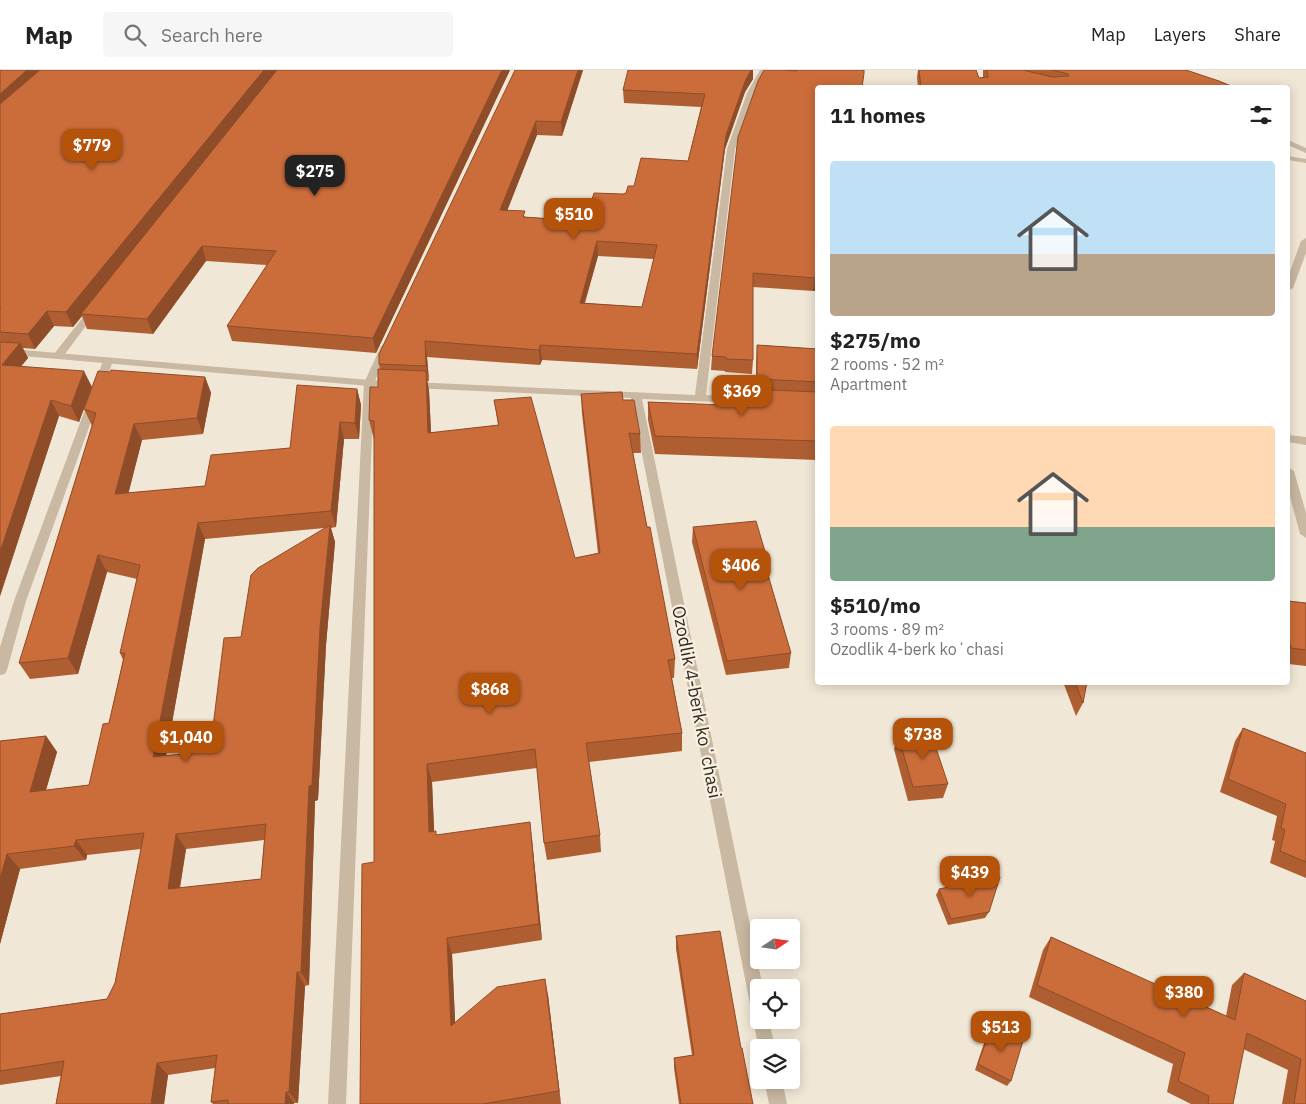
<!DOCTYPE html>
<meta charset="utf-8">
<style>
:root{--surface:#fff;--page:#f6f6f6;--text:#222;--muted:#767676;--line:#e0e0e0;--accent:#b45309}
body{margin:0;font-family:"IBM Plex Sans",sans-serif;background:var(--page);color:var(--text);height:100vh;display:flex;flex-direction:column;font-size:19px;white-space:nowrap}
*{box-sizing:border-box;margin:0}
p{font-size:16px;color:var(--muted)}
.icon{flex:none;width:28px;height:28px;fill:none;stroke:currentColor;stroke-width:2;stroke-linecap:round;stroke-linejoin:round}
.map{position:relative;flex:1;overflow:hidden}
.details{position:absolute;left:815px;top:15px;width:475px;height:600px;display:flex;flex-direction:column;background:var(--surface);border-radius:5px;box-shadow:0 2px 12px #0003}
.details>*{flex:none}
.needle{width:32px;rotate:77deg}
.tools{position:absolute;left:750px;top:849px;display:grid;gap:10px}
.tools a{display:grid;place-items:center;width:50px;height:50px;border-radius:5px;background:var(--surface);box-shadow:0 2px 12px #0003;font-size:25px}
.price{position:absolute;translate:-50% -42px;padding:0 11px;border-radius:10px;background:var(--accent);color:#fff;font-size:16px;line-height:32px;filter:drop-shadow(0 1px 2px #0008)}
.price::after{content:'';position:absolute;left:50%;top:30px;width:15px;height:11px;margin-left:-8px;background:inherit;clip-path:polygon(0 0,100% 0,50% 100%)}
.price.active{background:#222;color:#fff}
ul{padding:0;list-style:none}
li{display:grid;align-content:center;gap:10px;height:265px;padding:0 15px}
li span{display:grid;place-items:center;height:155px;border-radius:5px;color:#555}
li>.icon{margin-inline-start:auto}
span .icon{width:90px;height:90px;fill:#fffc;stroke-width:1}
li b{font-size:21px}
h2{display:flex;justify-content:space-between;align-items:center;height:60px;padding:0 15px;font-size:21px}
header{display:flex;align-items:center;gap:30px;box-sizing:border-box;height:70px;padding:0 25px;background:var(--surface);border-bottom:1px solid var(--line)}
header strong{font-size:24px}
nav{display:flex;gap:28px;margin-inline-start:auto;font-size:18px}
.search{width:350px;height:45px;background:var(--page);display:flex;align-items:center;gap:12px;box-sizing:border-box;padding:0 18px;border-radius:5px;color:var(--muted);font-size:19px}
.map>svg:first-child{display:block}
.lines{fill:none;stroke-linecap:round;stroke-linejoin:round}
.service{fill:#c9b8a2;fill-rule:evenodd}
.minor{fill:#c9b8a2;fill-rule:evenodd}
.wall{fill:#af5e32;fill-rule:evenodd}
.shaded-wall{fill:#8e4c29}
.building{fill:#cb6d3a;stroke:#8e4c29;fill-rule:evenodd}
.labels{text-anchor:middle;dominant-baseline:central;stroke-width:4.5;stroke-linejoin:round;paint-order:stroke}
.street-label{font-size:18px;fill:#342b24;stroke:#f9f1e2}
</style>
<header>
<strong>Map</strong>
<div class="search"><svg class="icon" aria-label="search" viewBox="0 0 24 24"><circle cx="10" cy="10" r="6"/><path d="M15 15l6 6"/></svg>Search here</div>
<nav><a>Map</a><a>Layers</a><a>Share</a></nav>
</header>
<div class="map">
<svg width="1306" height="1034" viewBox="0 0 1306 1034">
<rect width="100%" height="100%" fill="#f1e7d6"/>
<g class="lines">
<!-- service -->
<path class="service" d="M1288 70 1306 78V83L1288 75Z
M1288 86 1306 89V93L1288 90Z
M94 236 97 237V241L62 288H54V284L91 237Z
M386 273 391 276 374 313 346 1034H328L364 313 381 276Z
M108 288 113 291 26 531 7 600 5 604 0 605V577L14 531 103 291Z
M1288 365 1306 367V375L1288 372Z
M1288 397 1294 401 1306 443V468L1300 464 1288 419Z"/>
<!-- minor -->
<path class="minor" d="M760 0H768L755 23 735 79 706 325 741 327 746 330 741 333 642 329 763 918H759V950H769L775 978 759 979 753 950 754 945 751 939 631 328 369 316 0 284V278L369 310 695 325 727 79 747 23Z
M1306 168V183L1293 218 1288 221V207L1301 171Z
M764 1010H782L787 1034H769Z"/>
</g>
<!-- wall -->
<path class="wall" d="M0 0H510L376 283 232 271 227 256 267 195 206 191 153 264 87 259 82 246 73 257 54 256 35 279 23 278 28 288 21 296 92 317 79 352 59 346 0 526Z
M515 0H583L562 66 537 65 507 140 526 147 585 151 626 123 634 116 688 91 701 37 624 33 623 20 753 9 745 22 725 79 697 299 542 290 540 295 427 287 429 311H427L429 321 431 363 498 355 494 330 575 488 598 483 582 344 581 324 623 330 640 364 641 383H633L647 457 675 589 674 608H672L682 663V681L589 692 600 765 601 782 547 790 544 773 537 698 432 712 434 762 437 765 532 770 542 870 452 884 455 952 548 925 561 1034H360L374 792V370L369 350 378 317 380 299 379 294ZM598 186 654 189 642 237 585 233Z
M785 0H864L818 220 813 221 753 217V290L752 304 725 302V301L711 300 712 286Z
M918 0H976L979 8 983 7V0H1186L1236 18H918L917 7Z
M757 275 818 279V390L655 384 648 350V332L724 335 756 319V293Z
M205 307 211 323 203 364 142 370 128 423 205 416 290 378 357 319 361 335 359 369H344L336 457 331 458 335 472 326 575 318 730 315 731 309 915 305 916 298 1033H294V1034H213L211 1032 215 998 168 1005 164 1034H56L61 1006 0 1015V944L107 929 115 913 141 779 87 785 86 790 20 799 0 874V671L46 666 57 682 46 720 89 715 109 653 123 590 120 583 137 509 107 502 78 604 30 609 19 593 92 356 84 339ZM325 458 241 567 210 681 166 686 205 469ZM264 770 261 809 180 818 186 779Z
M693 457 769 495 768 504 791 583 789 598 726 605 692 472Z
M1288 531 1306 533V596L1288 594Z
M1063 612H1087L1083 633 1076 646Z
M1243 658 1306 683V808L1270 793 1275 771 1272 770 1277 746 1220 722 1235 671Z
M898 665 948 714 943 728 908 731 894 679Z
M939 819 989 842 985 848 948 855 936 825Z
M676 866 741 978 753 1034H679L674 998V988L692 985 676 879Z
M1051 867 1226 946 1232 915 1244 903 1306 931V1034H1282L1288 1000 1243 979 1233 1034H1191L1167 1022 1173 994 1029 927 1043 880Z
M992 955 1011 1011 1007 1016 975 1000 988 961Z"/>
<!-- shaded-wall -->
<path class="shaded-wall" d="M27 0H47L0 42V24Z
M264 0H278L81 244 82 246 73 257 66 242Z
M502 0H510L376 283 373 268Z
M578 0H583L562 66 561 52Z
M751 0H753V9L745 22 725 79 697 299V284L726 65 746 9Z
M536 51 537 65 502 154 500 140Z
M597 171 598 186 580 248V233Z
M202 176 206 191 153 264 147 249Z
M818 207V220L813 221 815 208Z
M47 241 54 256 35 279 28 264Z
M425 271 427 287 429 311 426 296Z
M20 273 28 288 10 310 2 295Z
M540 275 542 290 540 295 539 280Z
M84 301 92 317 79 352 71 336Z
M426 301 429 321 432 383 428 363Z
M205 307 211 323 203 364 197 348Z
M357 319 361 335 359 369 355 353Z
M51 330 59 346 0 526V482Z
M340 352 344 369 336 457 331 441Z
M134 354 142 370 124 441 115 424Z
M198 453 205 469 163 703 153 687Z
M330 455 335 472 326 575 318 730 315 731 309 915 301 902 309 716 320 558Z
M98 485 107 502 78 604 68 588Z
M46 666 57 682 41 737 30 722Z
M427 694 432 712 435 780 429 762Z
M530 752 532 770 542 870 539 854Z
M176 764 186 779 177 834 168 819Z
M76 770 87 785 86 790 74 776Z
M7 784 20 799 0 874V809Z
M447 868 452 884 456 971 451 956Z
M297 902 305 916 298 1033 289 1022Z
M545 909 548 925 561 1034 559 1021Z
M157 993 168 1005 164 1034H151Z
M286 1022 294 1033V1034H285Z"/>
<!-- building -->
<path class="building" d="M0 0H27L0 24Z
M40 0H264L66 242 47 241 28 264 0 262V238L1 237H0V34Z
M277 0H502L373 268 227 256 276 181 202 176 147 249 81 244Z
M515 0H578L561 52 536 51 500 140 525 141 523 147 585 151 594 123 623 124 626 123 628 116H634L641 88 688 91 705 24 623 20 628 0H751L746 9 726 65 697 284 540 275 539 280 425 271 426 296 379 294V284ZM597 171 657 175 642 237 580 233Z
M764 0H783L797 1 796 0H864V3L862 18H818V207L815 208 753 203V290L726 289V287L712 286 738 67 758 11Z
M919 0H976L979 8 988 7 987 0H1023L1052 7 1069 6 1068 4 1052 0H1186L1219 11 1236 18H921Z
M0 272 20 273 2 295 84 301 71 336 51 330 0 482Z
M757 275 818 279V312L757 309Z
M378 299 426 301 428 363 499 355 494 330 531 327 575 488 600 483 581 324 622 322 623 330H634L640 364 629 363 647 457H650L675 589 668 590 682 663 586 673 600 765 544 773 535 679 427 694 429 762 436 761V765L530 752 539 854 447 868 451 956 497 917 545 909 559 1021 483 1034H360L362 794 374 792V351L369 350 370 317H378Z
M111 300 205 307 197 348 134 354 115 424 205 416 211 385 290 378 297 315 357 319 355 353 340 352 331 441 198 453 153 687 210 681 224 568 241 567 251 505 258 498 330 455 320 558 312 715 309 716 301 902H297L289 1022H286L285 1034H228V1030L211 1032 217 985 157 993 151 1034H56L64 991 0 1001V944L107 929 115 913 144 763 76 770 74 776 7 784 0 809V671L46 666 30 722 89 715 103 654 109 653 125 583H120L140 495 98 485 68 588 19 593 96 343 84 339 98 301 110 302ZM266 754 261 809 168 819 176 764Z
M725 318 818 322V371L655 366 648 332 724 335Z
M756 451 769 495H765L791 583 727 591 693 457Z
M1288 531 1306 533V580L1291 578 1288 565Z
M1075 612H1087L1083 633Z
M1243 658 1306 683V792L1280 781 1285 760 1281 758 1286 734 1228 709Z
M931 663 948 714 913 717 898 665Z
M1000 807 989 842 951 849 939 819Z
M720 861 741 978H742L753 1034H681L674 988 694 985 676 866Z
M1051 867 1235 950 1244 903 1306 931V1034H1294L1301 989 1247 963 1233 1034H1208L1209 1026 1178 1011 1185 983 1037 915Z
M992 955 1023 971 1011 1011 978 994Z"/>
<g class="labels">
<!-- street labels -->
<g class="street-label">
<text transform="translate(697 632) rotate(79)">Ozodlik 4-berk koʻchasi</text>
</g>
</g>
</svg>
<div class="tools">
<a><svg class="needle" viewBox="-14 -14 28 28"><path d="M0-13l5 13h-10z" fill="#e53935"/><path d="M0 13l5-13h-10z" fill="#767676"/></svg></a>
<a><svg class="icon" aria-label="locate" viewBox="0 0 24 24"><circle cx="12" cy="12" r="6"/><path d="M12 2v4M12 18v4M2 12h4M18 12h4"/></svg></a>
<a><svg class="icon" aria-label="layers" viewBox="0 0 24 24"><path d="M12 4l9 5-9 5-9-5zM3 14l9 5 9-5"/></svg></a>
</div>
<b class="price" style="left:92px;top:101px">$779</b>
<b class="price active" style="left:315px;top:127px">$275</b>
<b class="price" style="left:574px;top:170px">$510</b>
<b class="price" style="left:742px;top:347px">$369</b>
<b class="price" style="left:741px;top:521px">$406</b>
<b class="price" style="left:490px;top:645px">$868</b>
<b class="price" style="left:923px;top:690px">$738</b>
<b class="price" style="left:186px;top:693px">$1,040</b>
<b class="price" style="left:970px;top:828px">$439</b>
<b class="price" style="left:1184px;top:948px">$380</b>
<b class="price" style="left:1001px;top:983px">$513</b>
<section class="details">
<h2>11 homes<svg class="icon" aria-label="filters" viewBox="0 0 24 24"><path d="M4 7h16M4 17h16"/><circle cx="9" cy="7" r="2"/><circle cx="15" cy="17" r="2"/></svg></h2>
<ul>
<li><span style="background:linear-gradient(#bfe0f5 60%,#b9a48a 0)"><svg class="icon" aria-label="home" viewBox="0 0 24 24"><path d="M3 11l9-7 9 7M6 9v11h12V9"/></svg></span><div><b>$275/mo</b><p>2 rooms · 52 m²</p><p>Apartment</p></div></li>
<li><span style="background:linear-gradient(#ffd9b3 65%,#7fa58c 0)"><svg class="icon" aria-label="home" viewBox="0 0 24 24"><path d="M3 11l9-7 9 7M6 9v11h12V9"/></svg></span><div><b>$510/mo</b><p>3 rooms · 89 m²</p><p>Ozodlik 4-berk koʻchasi</p></div></li>
</ul>
</section>
</div>
